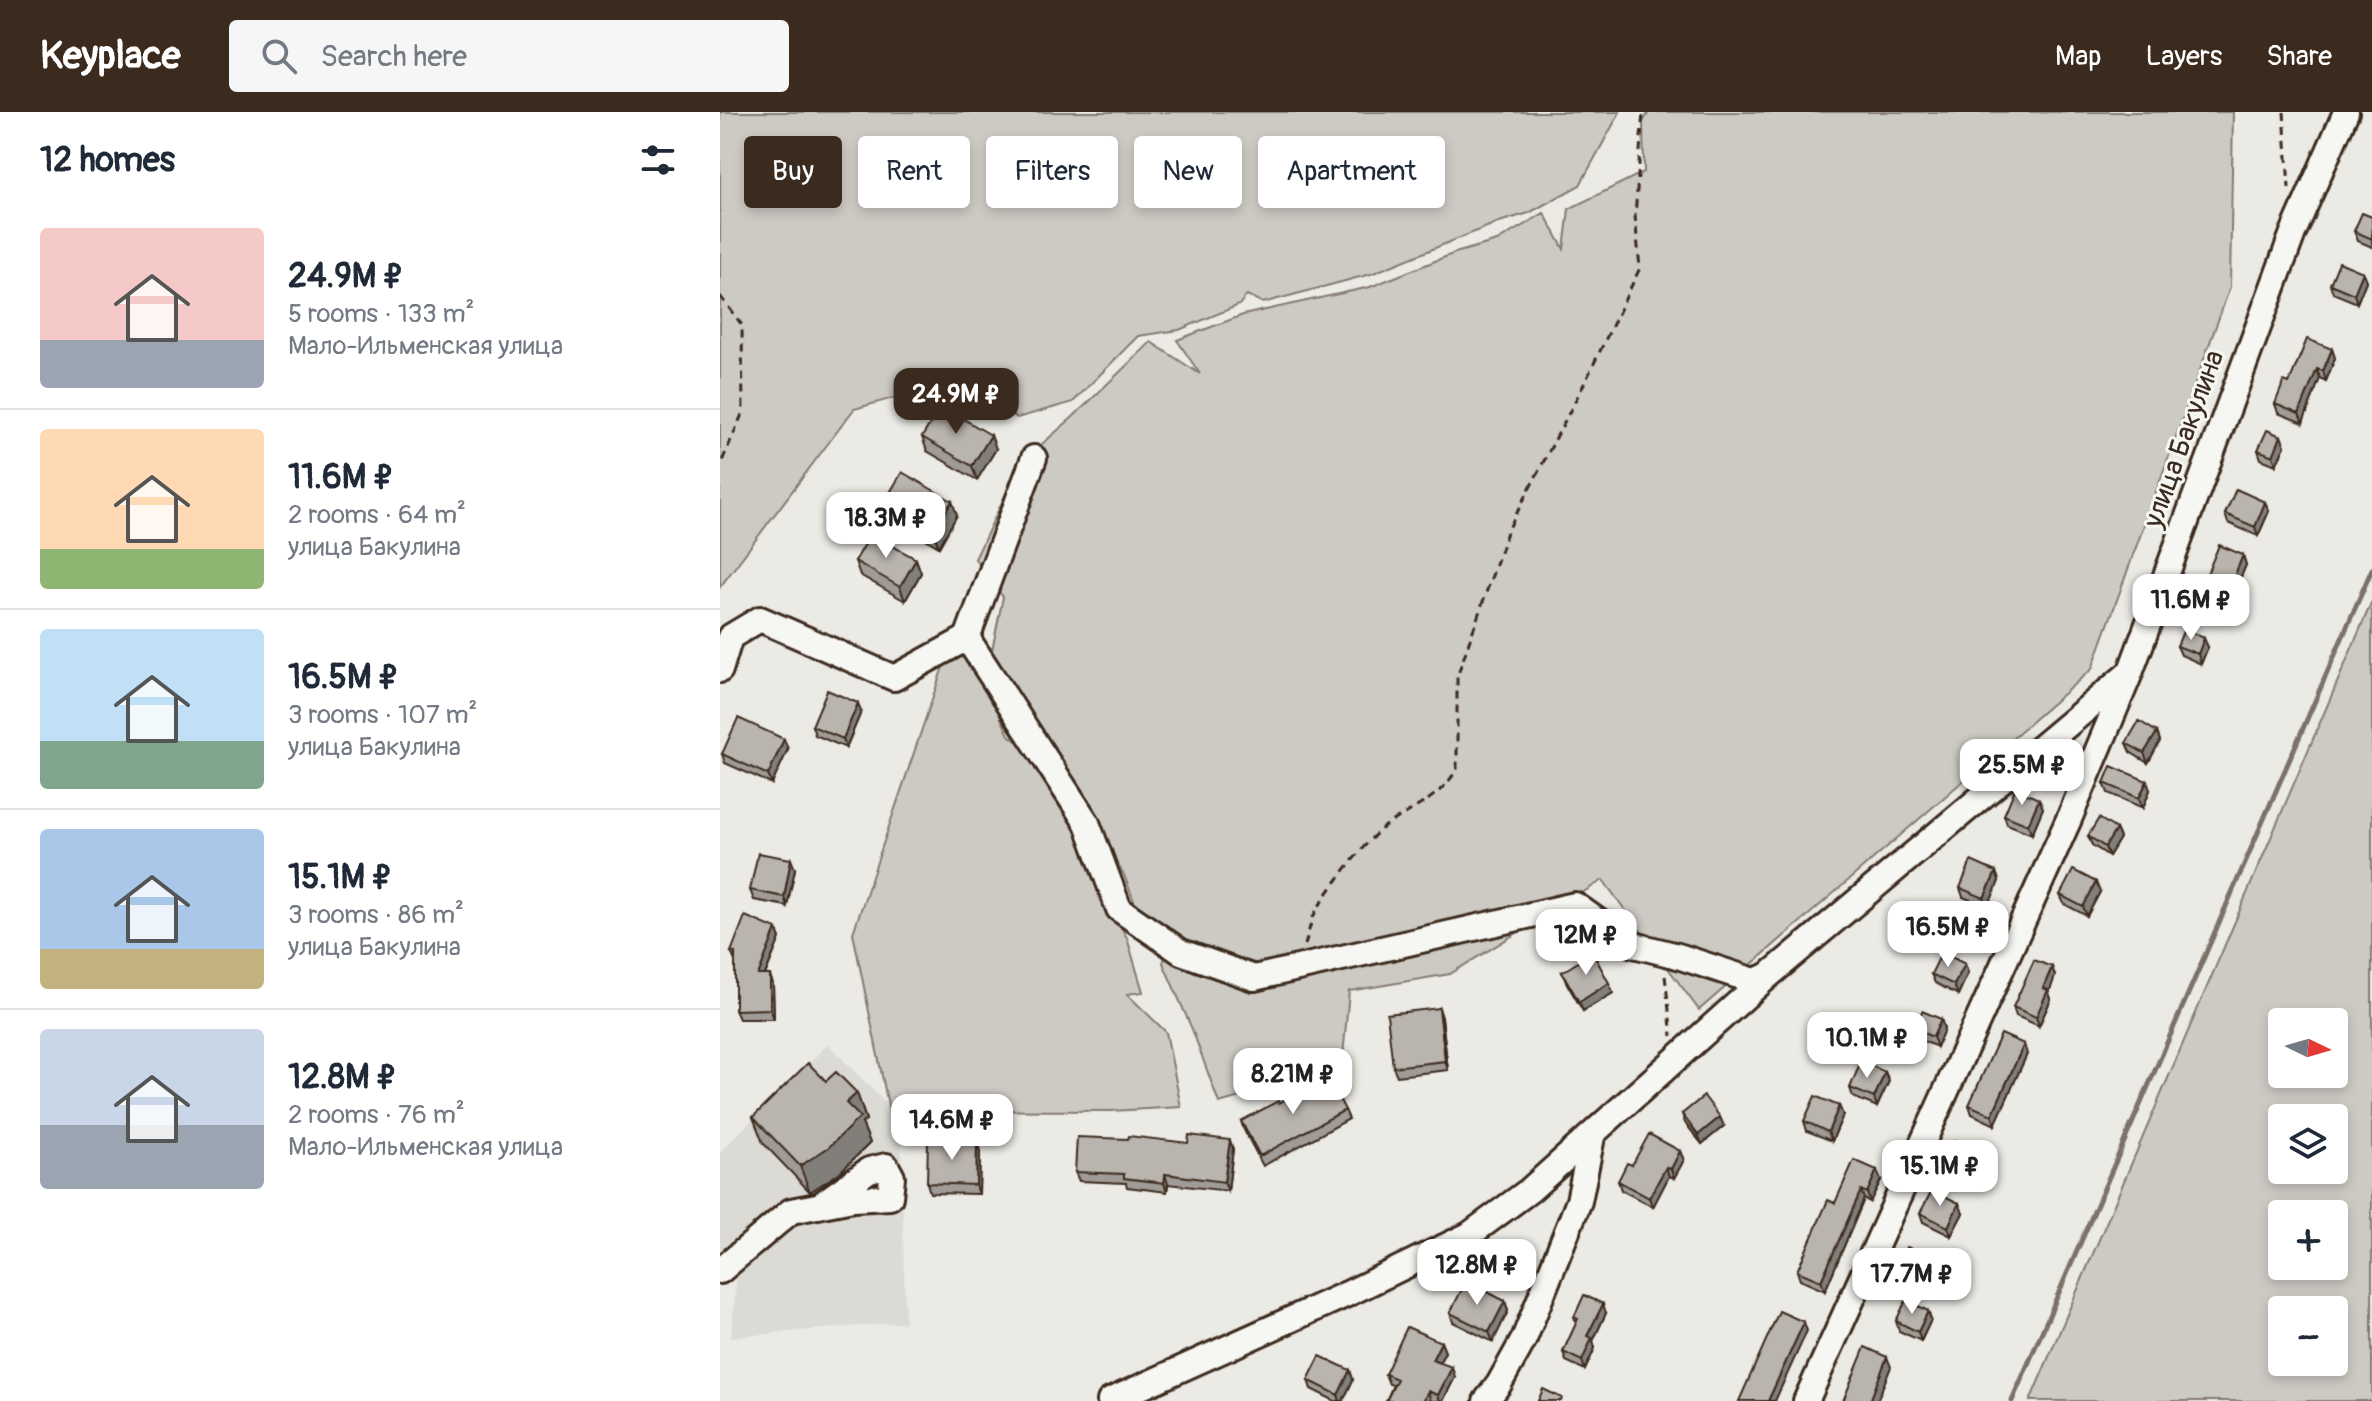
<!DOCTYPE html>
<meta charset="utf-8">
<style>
:root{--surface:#fff;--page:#f6f6f7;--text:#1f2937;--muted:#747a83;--line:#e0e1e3;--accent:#3b2a1e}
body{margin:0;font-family:Pangolin,sans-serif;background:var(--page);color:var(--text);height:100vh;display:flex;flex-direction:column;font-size:30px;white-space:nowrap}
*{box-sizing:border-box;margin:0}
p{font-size:26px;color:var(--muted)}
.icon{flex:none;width:44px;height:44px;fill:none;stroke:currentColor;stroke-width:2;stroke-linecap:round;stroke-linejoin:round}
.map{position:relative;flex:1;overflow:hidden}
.panel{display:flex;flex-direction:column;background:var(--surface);width:720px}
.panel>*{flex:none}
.hud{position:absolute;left:24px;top:24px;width:760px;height:72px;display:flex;gap:16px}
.needle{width:52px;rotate:95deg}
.fabs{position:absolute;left:1548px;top:896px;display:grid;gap:16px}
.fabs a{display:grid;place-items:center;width:80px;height:80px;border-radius:8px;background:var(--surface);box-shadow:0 4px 12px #0003;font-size:40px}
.price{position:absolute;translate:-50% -68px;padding:0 18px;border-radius:16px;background:#fff;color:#222;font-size:26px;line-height:52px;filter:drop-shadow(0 2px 4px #0008)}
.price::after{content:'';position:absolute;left:50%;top:48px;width:24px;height:18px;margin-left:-12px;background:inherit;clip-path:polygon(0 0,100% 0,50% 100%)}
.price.active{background:var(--accent);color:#fff}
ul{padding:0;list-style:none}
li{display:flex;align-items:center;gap:24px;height:200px;padding:0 40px}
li+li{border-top:2px solid var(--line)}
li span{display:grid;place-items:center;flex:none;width:224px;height:160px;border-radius:8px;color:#555}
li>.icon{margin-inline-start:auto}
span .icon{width:96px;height:96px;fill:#fffc;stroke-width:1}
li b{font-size:34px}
h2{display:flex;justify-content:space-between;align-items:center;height:96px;padding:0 40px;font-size:34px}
.pill{padding:0 28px;border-radius:8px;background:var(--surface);box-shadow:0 4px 12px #0003;font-size:28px;line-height:72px}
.pill.active{background:var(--accent);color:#fff}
header{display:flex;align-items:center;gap:48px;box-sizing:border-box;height:112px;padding:0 40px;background:var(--accent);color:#fff}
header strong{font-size:38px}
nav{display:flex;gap:44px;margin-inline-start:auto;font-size:28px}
.search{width:560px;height:72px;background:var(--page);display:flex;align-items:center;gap:20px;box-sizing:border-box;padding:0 28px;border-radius:8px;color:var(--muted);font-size:30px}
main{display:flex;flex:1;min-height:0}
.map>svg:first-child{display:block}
.built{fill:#dcdad4}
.green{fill:#cdcac4;stroke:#847a71;stroke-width:2;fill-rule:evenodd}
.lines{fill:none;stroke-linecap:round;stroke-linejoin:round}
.stream{stroke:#7c7167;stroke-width:5}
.minor-casing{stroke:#3b2a1e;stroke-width:30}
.path{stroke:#3b2a1e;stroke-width:3;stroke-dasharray:8 6;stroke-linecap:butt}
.minor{stroke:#f6f6f2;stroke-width:24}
.wall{fill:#a09b96;stroke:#3b2a1e;stroke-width:2}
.shaded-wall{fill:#827e7a;stroke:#3b2a1e;stroke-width:2}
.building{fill:#bab4ae;stroke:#3b2a1e;stroke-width:2}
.labels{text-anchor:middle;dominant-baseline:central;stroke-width:6;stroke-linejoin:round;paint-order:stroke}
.street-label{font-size:28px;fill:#3b2a1e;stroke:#f6f6f2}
</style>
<header>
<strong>Keyplace</strong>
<div class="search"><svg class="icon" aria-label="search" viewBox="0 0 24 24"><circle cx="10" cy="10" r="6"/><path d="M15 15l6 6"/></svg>Search here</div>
<nav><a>Map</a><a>Layers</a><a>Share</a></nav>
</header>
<main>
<section class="panel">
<h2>12 homes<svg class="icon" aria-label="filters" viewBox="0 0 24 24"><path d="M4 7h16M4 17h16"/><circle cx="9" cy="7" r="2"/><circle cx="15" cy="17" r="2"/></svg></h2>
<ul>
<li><span style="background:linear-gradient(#f6c9c9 70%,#9aa5b1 0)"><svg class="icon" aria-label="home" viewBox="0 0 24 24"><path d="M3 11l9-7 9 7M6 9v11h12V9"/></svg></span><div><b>24.9M ₽</b><p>5 rooms · 133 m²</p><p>Мало-Ильменская улица</p></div></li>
<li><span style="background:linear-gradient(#ffd9b3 75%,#8fb573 0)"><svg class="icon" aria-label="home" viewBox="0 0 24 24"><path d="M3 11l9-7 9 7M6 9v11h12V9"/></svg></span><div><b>11.6M ₽</b><p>2 rooms · 64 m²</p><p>улица Бакулина</p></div></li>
<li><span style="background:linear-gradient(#bfe0f5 70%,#7fa58c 0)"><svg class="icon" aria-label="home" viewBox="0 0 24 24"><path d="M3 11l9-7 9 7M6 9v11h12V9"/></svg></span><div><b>16.5M ₽</b><p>3 rooms · 107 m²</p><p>улица Бакулина</p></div></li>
<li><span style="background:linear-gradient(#a9c7e8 75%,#c2b280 0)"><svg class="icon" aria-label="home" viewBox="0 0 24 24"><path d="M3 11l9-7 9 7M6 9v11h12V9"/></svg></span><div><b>15.1M ₽</b><p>3 rooms · 86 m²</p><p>улица Бакулина</p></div></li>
<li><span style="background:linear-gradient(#c9d6e8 60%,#9aa5b1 0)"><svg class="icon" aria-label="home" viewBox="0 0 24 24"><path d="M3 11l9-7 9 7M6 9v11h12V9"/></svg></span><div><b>12.8M ₽</b><p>2 rooms · 76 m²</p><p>Мало-Ильменская улица</p></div></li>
</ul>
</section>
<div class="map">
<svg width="1652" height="1289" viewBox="0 0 1652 1289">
<rect width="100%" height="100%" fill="#ebeae5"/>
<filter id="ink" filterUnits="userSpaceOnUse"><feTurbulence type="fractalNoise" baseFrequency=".0125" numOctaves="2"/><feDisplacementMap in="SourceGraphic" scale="16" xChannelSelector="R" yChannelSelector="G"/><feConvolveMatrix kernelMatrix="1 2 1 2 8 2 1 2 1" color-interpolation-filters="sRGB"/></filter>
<g filter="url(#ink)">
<!-- built -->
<path class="built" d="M108 932 181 1007 185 1210 11 1225 17 1163 0 1144V1040Z"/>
<!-- green -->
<path class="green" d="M0 0H900L860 73 809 101 779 110 651 162 543 191 527 183 519 193 459 218 418 224 353 290 297 306 237 268 134 297 0 475Z
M929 0H1513L1510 175 1372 557 979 898 883 768 730 862 629 879 622 956 499 991 472 917 443 851 451 829 425 818 404 763 361 692 364 745 407 826 423 880 407 882 446 920 461 995 391 999 169 998 133 821 227 543 262 548 267 576 289 623 349 672 270 548 283 485 255 447 301 350 352 306 431 230 480 262 457 228 523 203 650 175 735 141 777 129 824 101 844 137 849 97 924 60 923 10Z
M1652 489V1289H1310ZM1614 910V962H1562V910ZM1614 1006V1058H1562V1006ZM1562 1102H1614V1154H1562ZM1562 1198H1614V1250H1562Z"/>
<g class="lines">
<!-- stream -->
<path class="stream" d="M1292 1289 1652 457"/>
<!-- minor casing -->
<g class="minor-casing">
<path id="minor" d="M247 526 314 346
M0 558 10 525 40 507 174 566 247 526 367 711 399 797 461 840 534 866 855 793 910 832 958 844 1034 869 1048 864
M0 1159 71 1099 133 1087 170 1085 172 1065 166 1054 149 1058 99 1094
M390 1289 627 1182 749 1123 810 1078 1048 864 1408 562
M766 1289 779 1272 804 1227 859 1089 872 1025
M1086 1289 1349 707 1410 561 1573 121 1626 0"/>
</g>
<!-- path -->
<path class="path" d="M1564 0 1569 76
M0 184 22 213 23 300 0 354
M585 833C588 823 590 812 594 803 604 783 647 727 664 715 690 697 720 687 737 657V565L787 420 866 268 920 156 915 104 923 0
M945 864 952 924"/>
<!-- minor -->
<use href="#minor" class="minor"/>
</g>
<!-- wall -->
<path class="wall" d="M1652 105V135L1638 129 1634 119Z
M1646 169 1637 191 1613 181 1610 172Z
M1612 237 1615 246 1606 269 1600 266 1583 311 1558 301 1555 292 1569 271Z
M1561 324 1565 334 1556 353 1541 347 1538 338Z
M202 325 276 337 257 368 207 339Z
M1545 390 1549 399 1538 424 1508 411 1505 402Z
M164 391 237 403 219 435 169 405Z
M1523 443 1526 453 1512 486 1505 483 1494 507 1474 498 1471 489 1482 474Z
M196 447 201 461 185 489 140 463 135 449Z
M1457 534 1488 535 1481 552 1461 543Z
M141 600 126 636 95 623 92 614Z
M1437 620 1440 629 1428 651 1410 640 1406 631Z
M68 637 52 672 5 651 2 642Z
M1384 671 1430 678 1423 696 1388 681Z
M1319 687 1323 696 1312 722 1287 712 1284 703Z
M1396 717 1400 726 1389 744 1372 733 1368 724Z
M75 757 67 794 34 788 30 778Z
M1276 760 1279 769 1268 795 1243 785 1240 776Z
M1380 780 1367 804 1344 792 1340 783Z
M56 817 60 826 45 863 53 872 54 907H19L15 898V849L11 840Z
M1245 852 1248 861 1238 883 1215 871 1211 862Z
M1332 855 1335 864 1329 881 1331 887 1319 914 1296 904 1293 895Z
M842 860 893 881 863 899 846 870Z
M719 896 722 906 728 958 677 964 673 955Z
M1221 907 1224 917 1217 935 1198 927 1195 918Z
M1307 942 1275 1013 1252 1002 1249 993Z
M1165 960 1169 969 1157 995 1133 985 1130 976Z
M106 969 137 981 146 1008 142 1011 150 1031 119 1061 90 1080 43 1031 33 1005Z
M1119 994 1123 1003 1112 1029 1087 1019 1084 1009Z
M625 998 629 1007 543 1054 524 1018 521 1009Z
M962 1002 1004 1014 982 1032 965 1011Z
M513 1037 508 1079 448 1072 447 1080 407 1075 406 1071 359 1069 355 1060Z
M260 1039 259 1082 210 1081 207 1071Z
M1256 1039 1260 1049 1250 1070 1227 1059 1224 1050Z
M964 1048 954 1066 949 1064 933 1095 901 1078 898 1069 912 1053Z
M1161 1068 1150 1090 1144 1087 1105 1179 1080 1168 1077 1159 1115 1091Z
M1200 1101H1243L1231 1124 1203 1110Z
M1209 1146 1213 1155 1203 1176 1181 1166 1177 1157Z
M785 1189 788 1199 773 1230 733 1210 730 1201Z
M1208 1199 1211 1208 1201 1229 1179 1219 1176 1209Z
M886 1201 873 1229 875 1236 865 1258 846 1249 843 1240 856 1212 854 1205Z
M721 1230 725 1240 719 1251 735 1265 723 1289H666L673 1273 669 1272 665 1262Z
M630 1258 633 1268 623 1289H615L591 1277 588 1268Z"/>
<!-- shaded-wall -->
<path class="shaded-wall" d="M1643 160 1646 169 1637 191 1634 182Z
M1612 237 1615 246 1606 269 1603 259Z
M1597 257 1600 266 1583 311 1579 302Z
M271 323 276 337 257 368 252 354Z
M1561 324 1565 334 1556 353 1553 344Z
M232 389 237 403 219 435 213 421Z
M1545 390 1549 399 1538 424 1535 415Z
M1523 443 1526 453 1512 486 1509 477Z
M196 447 201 461 185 489 180 475Z
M1501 473 1505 483 1494 507 1491 497Z
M1484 526 1488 535 1481 552 1478 542Z
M138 591 141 600 126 636 123 627Z
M1437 620 1440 629 1428 651 1424 641Z
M64 627 68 637 52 672 48 663Z
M1427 669 1430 678 1423 696 1419 686Z
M1319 687 1323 696 1312 722 1308 713Z
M1396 717 1400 726 1389 744 1385 735Z
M71 747 75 757 67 794 64 785Z
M1276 760 1279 769 1268 795 1264 786Z
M1376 770 1380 780 1367 804 1363 795Z
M56 817 60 826 41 872 38 863Z
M1245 852 1248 861 1238 883 1234 873Z
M1332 855 1335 864 1329 881 1331 887 1319 914 1316 905 1323 876Z
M50 863 53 872 54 907 50 897Z
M889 871 893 881 863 899 859 890Z
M719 896 722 906 728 958 725 949Z
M1221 907 1224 917 1217 935 1213 925Z
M1304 932 1307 942 1275 1013 1272 1003Z
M1165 960 1169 969 1157 995 1154 986Z
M137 981 146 1008 142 1011 150 1031 119 1061 90 1080 80 1054 126 991Z
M1119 994 1123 1003 1112 1029 1108 1020Z
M1000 1005 1004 1014 982 1032 978 1023Z
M510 1028 513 1037 508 1079 504 1070Z
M257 1030 260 1039 259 1082 256 1073Z
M960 1039 964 1048 954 1066 951 1057Z
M1256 1039 1260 1049 1250 1070 1246 1061Z
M946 1055 949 1064 933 1095 929 1086Z
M1157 1058 1161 1068 1150 1090 1147 1081Z
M445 1062 448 1072 447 1080 444 1071Z
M1141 1078 1144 1087 1105 1179 1101 1169Z
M1239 1091 1243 1101 1231 1124 1228 1115Z
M1209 1146 1213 1155 1203 1176 1199 1167Z
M785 1189 788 1199 773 1230 769 1220Z
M883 1192 886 1201 873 1229 875 1236 865 1258 862 1249 867 1224Z
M1208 1199 1211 1208 1201 1229 1198 1220Z
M1084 1210 1087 1219 1055 1289H1048Z
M721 1230 725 1240 716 1257 712 1248Z
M1167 1245 1171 1255 1157 1289H1150Z
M732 1255 735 1265 723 1289H720L718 1283Z
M630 1258 633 1268 623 1289H620L618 1283Z
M708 1279 711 1289H703Z"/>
<!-- building -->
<path class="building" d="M1642 101 1652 105V127L1634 119Z
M1619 150 1643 160 1634 182 1610 172Z
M1587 227 1612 237 1603 259 1597 257 1579 302 1555 292 1564 269 1569 271Z
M221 294 271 323 252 354 202 325Z
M1547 318 1561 324 1553 344 1538 338Z
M182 360 232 389 213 421 164 391Z
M1516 377 1545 390 1535 415 1505 402Z
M151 422 196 447 180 475 135 449Z
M1499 433 1523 443 1509 477 1501 473 1491 497 1471 489 1478 472 1482 474Z
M1464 517 1484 526 1478 542 1457 534Z
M107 578 138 591 123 627 92 614Z
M18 606 64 627 48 663 2 642Z
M1419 609 1437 620 1424 641 1406 631Z
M1391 654 1427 669 1419 686 1384 671Z
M1295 677 1319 687 1308 713 1284 703Z
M1379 706 1396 717 1385 735 1368 724Z
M38 741 71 747 64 785 30 778Z
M1251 749 1276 760 1264 786 1240 776Z
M1353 758 1376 770 1363 795 1340 783Z
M25 804 56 817 38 863H50V897L15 898V841L11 840Z
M1222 840 1245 852 1234 873 1211 862Z
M873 841 889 871 859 890 842 860Z
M1314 848 1332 855 1323 876 1328 878 1316 905 1293 895Z
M719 896 725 949 673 955 667 902Z
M1202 899 1221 907 1213 925 1195 918Z
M1281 922 1304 932 1272 1003 1249 993Z
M1141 949 1165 960 1154 986 1130 976Z
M88 951 106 969 116 960 137 981 126 991 140 1005 109 1035 80 1054 33 1005Z
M608 965 625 998 540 1044 521 1009 558 989 559 991Z
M984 984 1000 1005 978 1023 962 1002Z
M1095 984 1119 994 1108 1020 1084 1009Z
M929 1022 960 1039 951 1057 946 1055 929 1086 898 1069 907 1051 912 1053Z
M469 1023 510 1028 504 1070 445 1062 444 1071 404 1066V1062L355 1060 357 1025 408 1027 409 1024 468 1031Z
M208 1028 257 1030 256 1073 207 1071Z
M1234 1029 1256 1039 1246 1061 1224 1050Z
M1134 1048 1157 1058 1147 1081 1141 1078 1101 1169 1077 1159 1108 1088 1115 1091Z
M1212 1078 1239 1091 1228 1115 1200 1101Z
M1187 1135 1209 1146 1199 1167 1177 1157Z
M746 1169 785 1189 769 1220 730 1201Z
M864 1183 883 1192 867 1224 872 1226 862 1249 843 1240 858 1207 854 1205Z
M1186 1188 1208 1199 1198 1220 1176 1209Z
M1059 1199 1084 1210 1048 1289H1019Z
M687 1215 721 1230 712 1248 732 1255 718 1283 708 1279 703 1289H666L677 1267 665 1262Z
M1145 1235 1167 1245 1150 1289H1123Z
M600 1244 630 1258 618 1283 588 1268Z
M823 1277 842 1286 841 1289H818Z"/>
</g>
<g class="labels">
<!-- street labels -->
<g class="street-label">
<text transform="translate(1464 327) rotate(-70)">улица Бакулина</text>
</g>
</g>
</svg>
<div class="fabs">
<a><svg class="needle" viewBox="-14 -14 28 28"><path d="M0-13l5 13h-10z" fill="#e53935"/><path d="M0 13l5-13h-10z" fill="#747a83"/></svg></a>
<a><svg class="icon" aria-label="layers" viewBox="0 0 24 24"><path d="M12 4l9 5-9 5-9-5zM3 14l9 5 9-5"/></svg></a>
<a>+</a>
<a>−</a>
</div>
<b class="price active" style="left:236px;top:324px">24.9M ₽</b>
<b class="price" style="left:166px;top:448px">18.3M ₽</b>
<b class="price" style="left:1471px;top:530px">11.6M ₽</b>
<b class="price" style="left:1302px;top:695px">25.5M ₽</b>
<b class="price" style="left:1228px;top:857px">16.5M ₽</b>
<b class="price" style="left:866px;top:865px">12M ₽</b>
<b class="price" style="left:1147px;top:968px">10.1M ₽</b>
<b class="price" style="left:573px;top:1004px">8.21M ₽</b>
<b class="price" style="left:232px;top:1050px">14.6M ₽</b>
<b class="price" style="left:1220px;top:1096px">15.1M ₽</b>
<b class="price" style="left:757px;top:1195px">12.8M ₽</b>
<b class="price" style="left:1192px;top:1204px">17.7M ₽</b>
<div class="hud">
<a class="pill active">Buy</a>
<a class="pill">Rent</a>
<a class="pill">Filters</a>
<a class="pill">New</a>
<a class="pill">Apartment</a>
</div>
</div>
</main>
